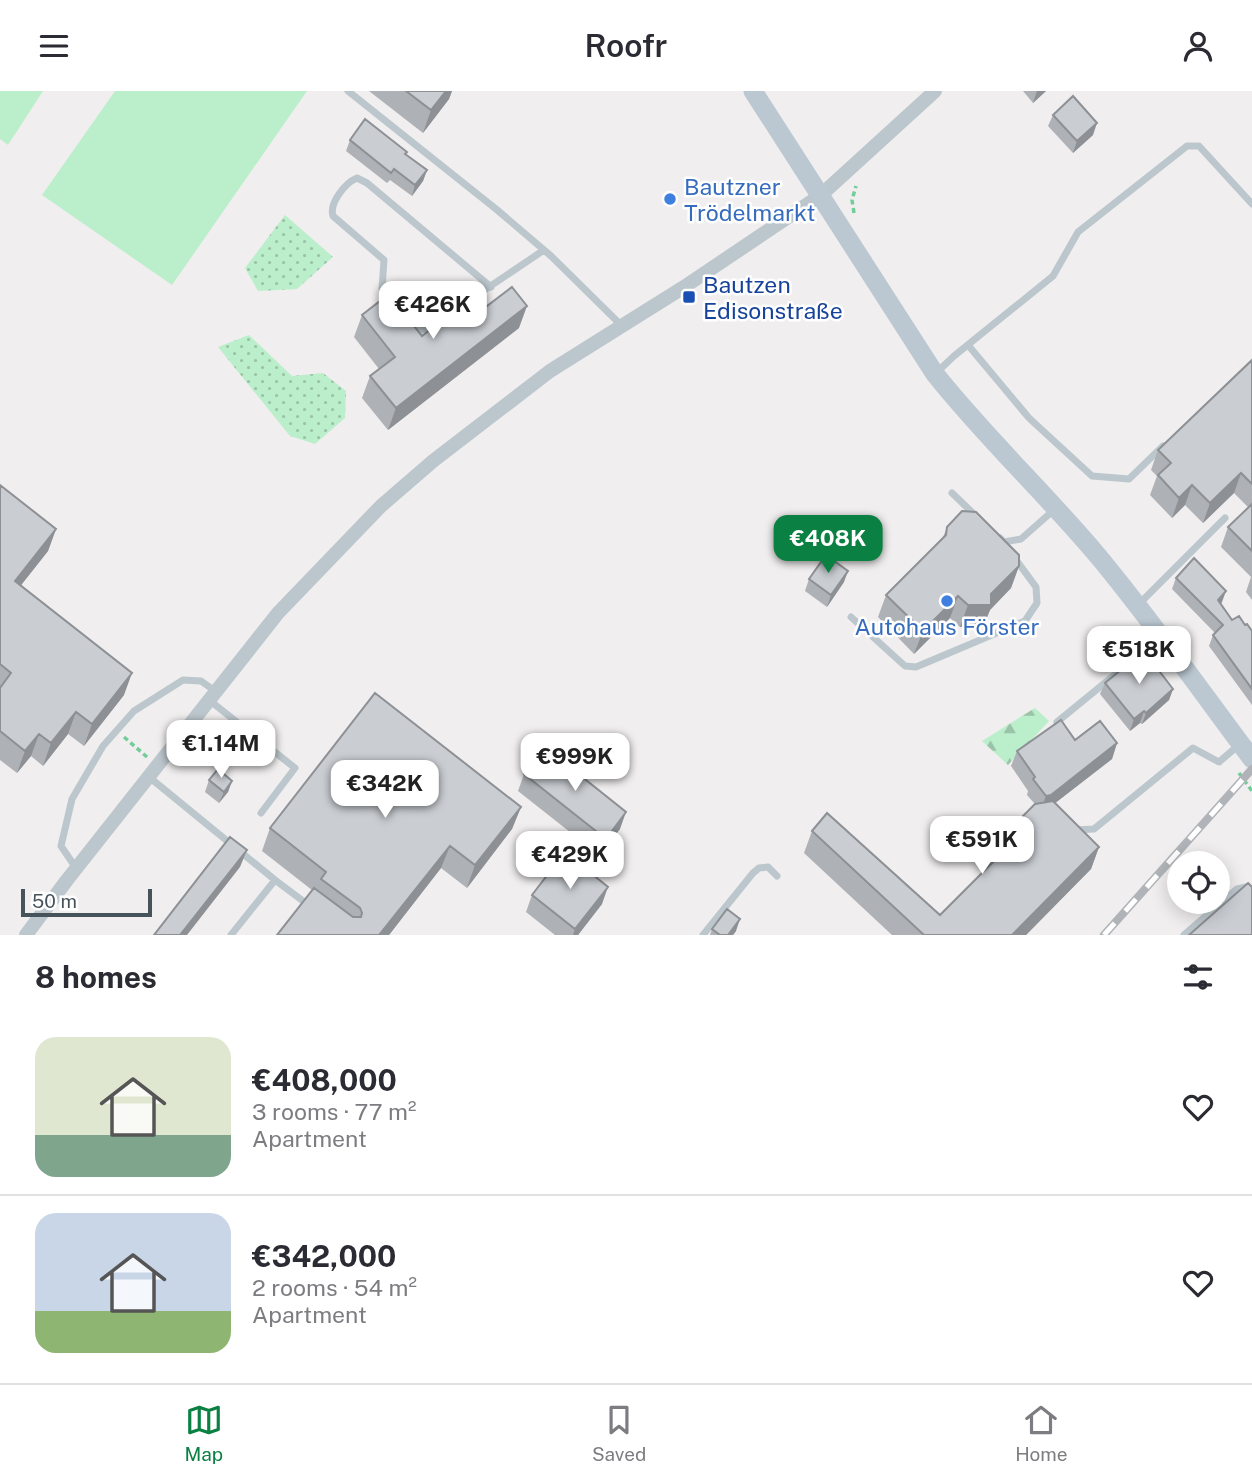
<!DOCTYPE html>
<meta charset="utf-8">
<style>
:root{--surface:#fff;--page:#f2f2f3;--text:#2b2b33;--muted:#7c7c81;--line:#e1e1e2;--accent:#0b8043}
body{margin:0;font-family:"Public Sans",sans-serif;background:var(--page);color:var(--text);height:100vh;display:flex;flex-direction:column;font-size:26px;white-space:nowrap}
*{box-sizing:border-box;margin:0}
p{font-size:23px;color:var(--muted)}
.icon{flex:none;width:38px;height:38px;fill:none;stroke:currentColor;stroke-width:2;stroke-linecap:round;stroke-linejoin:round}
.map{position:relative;height:844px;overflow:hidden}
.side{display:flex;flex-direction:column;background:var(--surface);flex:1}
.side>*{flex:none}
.tools{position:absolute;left:1167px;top:760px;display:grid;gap:14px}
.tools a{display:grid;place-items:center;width:63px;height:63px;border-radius:50%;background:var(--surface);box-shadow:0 4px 18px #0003;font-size:35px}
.scale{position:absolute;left:21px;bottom:18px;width:131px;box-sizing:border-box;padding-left:7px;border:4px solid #46535b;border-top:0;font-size:19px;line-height:24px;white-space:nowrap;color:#46535b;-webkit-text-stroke:5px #fff;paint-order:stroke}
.price{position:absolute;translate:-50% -60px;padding:0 16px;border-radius:14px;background:#fff;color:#222;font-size:23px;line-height:46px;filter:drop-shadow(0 2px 4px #0008)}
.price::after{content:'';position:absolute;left:50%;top:42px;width:21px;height:16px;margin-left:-10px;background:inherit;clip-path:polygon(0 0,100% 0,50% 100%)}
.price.current{background:var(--accent);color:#fff}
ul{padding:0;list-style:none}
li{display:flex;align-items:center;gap:21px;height:175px;padding:0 35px}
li+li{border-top:2px solid var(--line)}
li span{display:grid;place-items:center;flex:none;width:196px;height:140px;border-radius:21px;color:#555}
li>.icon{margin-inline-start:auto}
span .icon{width:84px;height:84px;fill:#fffc;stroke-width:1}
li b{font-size:30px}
h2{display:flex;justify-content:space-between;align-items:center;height:84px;padding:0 35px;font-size:30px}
header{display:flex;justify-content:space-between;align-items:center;height:91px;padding:0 35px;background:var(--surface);font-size:32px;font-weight:600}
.dock{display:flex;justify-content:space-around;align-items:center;height:98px;border-top:2px solid var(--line);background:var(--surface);font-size:19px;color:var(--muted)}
.dock a{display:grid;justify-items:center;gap:4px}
.dock .current{color:var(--accent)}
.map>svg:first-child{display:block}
.green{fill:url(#green-dots)}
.forest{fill:url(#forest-firs)}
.pitch{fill:#bbefcb}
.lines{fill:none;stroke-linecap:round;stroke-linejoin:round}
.path{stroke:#73cd99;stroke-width:3.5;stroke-dasharray:5 3.5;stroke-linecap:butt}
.lane{stroke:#bcc7cd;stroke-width:7}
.street{stroke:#bcc7cd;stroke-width:14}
.secondary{stroke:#bbc8d2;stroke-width:19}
.rail-casing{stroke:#b0b4b8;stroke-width:8}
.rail{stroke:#fff;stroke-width:5;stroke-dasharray:16;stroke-linecap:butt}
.wall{fill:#aeb1b5}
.shaded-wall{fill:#8d9094}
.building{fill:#caced3;stroke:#8d9094;stroke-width:2}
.shop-dot{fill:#3f7fe0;stroke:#fff;stroke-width:2.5}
.transit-dot{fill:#1a4fb4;stroke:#fff;stroke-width:2.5}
.labels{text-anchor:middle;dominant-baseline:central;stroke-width:5;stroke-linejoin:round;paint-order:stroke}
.shop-label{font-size:23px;fill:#366cbe;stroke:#fff;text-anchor:start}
.transit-label{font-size:23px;fill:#164399;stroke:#fff;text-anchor:start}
</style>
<header><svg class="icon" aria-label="menu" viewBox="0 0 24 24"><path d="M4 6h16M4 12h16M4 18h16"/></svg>Roofr<svg class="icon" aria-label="person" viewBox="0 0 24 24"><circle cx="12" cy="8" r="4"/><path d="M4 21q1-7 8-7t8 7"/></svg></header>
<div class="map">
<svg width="1252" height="844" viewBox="0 0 1252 844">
<defs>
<pattern id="green-dots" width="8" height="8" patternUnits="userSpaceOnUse" patternTransform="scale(1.75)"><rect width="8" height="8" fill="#bbefcb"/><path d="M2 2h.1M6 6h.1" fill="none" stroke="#9ac4a8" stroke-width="1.8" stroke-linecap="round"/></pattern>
<pattern id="forest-firs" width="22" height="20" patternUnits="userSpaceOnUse" patternTransform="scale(1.75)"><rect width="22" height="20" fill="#bbefcb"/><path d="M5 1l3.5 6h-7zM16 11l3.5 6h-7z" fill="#9ac4a8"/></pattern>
</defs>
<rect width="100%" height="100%" fill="#f0eeee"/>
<!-- green -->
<path class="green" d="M285 124 333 166 297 198 258 200 245 177Z
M249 244 292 285 323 282 346 300 345 327 315 353 290 345 218 256Z"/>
<!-- forest -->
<path class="forest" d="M1035 617 1049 630 1008 674 982 650Z"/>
<!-- pitch -->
<path class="pitch" d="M0 0H43L8 54 0 48Z
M115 0H307L172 194 42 104Z"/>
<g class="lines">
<!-- path -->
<path class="path" d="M854 122 852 109 856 95
M124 646 147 666
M1239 682 1252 700"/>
<!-- lane -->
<path class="lane" d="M348 0 496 118 551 165 621 234
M391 211 382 198 384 169 333 125C329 112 345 92 357 87L367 92 491 196
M409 234 419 240 428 237 544 159
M968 254 1029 327 1092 385 1129 388 1163 355
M935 283 954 265 1053 185 1078 141 1187 55H1199L1252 113
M952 402 978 427
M1000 447 1004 451 1021 448 1055 418
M1139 513 1225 427
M851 526 905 575 916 576 1025 530 1037 512 1036 496 1014 466
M209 609 295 677 261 722
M1057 631 1161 546
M149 686 275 789 231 844
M1074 739 1094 738 1193 657 1219 671 1240 653
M76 777 61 755 72 708 103 655 134 620 183 589 201 590 215 600
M275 789 311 816
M703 844 753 782 759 777 768 776 777 785
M1184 844 1237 798 1246 796 1252 798"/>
<!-- street -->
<path class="street" d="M26 844 67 789 278 522 381 415 433 370 550 280 684 196 821 104 935 0"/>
<!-- secondary -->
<path class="secondary" d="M753 0 935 283C986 347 1046 403 1098 465 1152 530 1201 600 1252 668"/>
<!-- rail casing -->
<g class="rail-casing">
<path id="rail" d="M1104 844 1252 678"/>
</g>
<!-- rail -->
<use href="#rail" class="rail"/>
</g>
<!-- wall -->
<path class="wall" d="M369 0H452L449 8 423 42Z
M1023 0H1046L1033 12Z
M1053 24 1093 44 1073 62 1048 35Z
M350 49 406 63 427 79 423 90 412 105 390 89 387 92 346 60Z
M483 218 519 237 388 339 362 307 370 285 379 278 354 246 362 224 422 245Z
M1252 269V509L1246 501 1251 486 1221 456 1228 436 1248 416 1234 402 1203 432 1185 414 1172 427 1150 404 1157 385 1151 379 1158 359Z
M0 394 56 438 48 460 21 494 124 604 84 655 68 643 43 675 31 665 17 682 0 669Z
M947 436 1019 475 1011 497 990 519 983 536H960L950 527 914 563 878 526 886 504 942 449Z
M1176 487 1222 511 1221 513 1232 529 1245 534 1252 540V614L1209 555 1213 544 1215 542 1172 498Z
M809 488 844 491 827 516 805 500Z
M1105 592 1173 598 1169 609 1142 633 1140 632 1130 640 1100 603Z
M1075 649 1117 652 1112 668 1055 712 1099 756 1091 778 1026 844H892L804 762 812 740 940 824 1014 750 1013 749 1021 727 1035 713 1027 704 1028 700 1011 675 1017 660Z
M524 683 620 738 599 764 518 700Z
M209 689 232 690 228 701 219 712 205 701Z
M521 716 512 738 467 797 441 777 389 844H277L312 799 262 760 270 737Z
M532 804 602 813 578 844H555L526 821Z
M712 838 736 840 733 844H710Z"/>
<!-- shaded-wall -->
<path class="shaded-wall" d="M446 0H452L449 8 423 42 431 19Z
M1037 0H1046L1033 12Z
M1097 32 1093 44 1073 62 1077 50Z
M427 79 423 90 412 105 415 94Z
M527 215 519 237 388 339 396 317Z
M1241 382 1234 402 1203 432 1210 412Z
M1192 394 1185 414 1172 427 1179 407Z
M56 438 48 460 7 512 15 490Z
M1019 475 1011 497 990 519 983 536H960L968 514 991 503Z
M848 480 844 491 827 516 831 504Z
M1226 500 1222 511 1213 520 1218 509Z
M958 505 950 527 914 563 923 540Z
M132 582 124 604 84 655 92 633Z
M1173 598 1169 609 1142 633 1146 622Z
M1144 620 1140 632 1130 640 1134 628Z
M76 621 68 643 43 675 51 652Z
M39 643 31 665 17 682 25 660Z
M1117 652 1112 668 1045 720 1040 721 1046 705Z
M232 690 228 701 219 712 224 701Z
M521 716 512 738 467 797 475 774Z
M626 721 620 738 599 764 606 748Z
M450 755 441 777 389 844H379Z
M1099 756 1091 778 1026 844H1012Z
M247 759 240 776 187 844H180Z
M608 796 602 813 578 844H573L575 838Z
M740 828 736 840 733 844H728Z"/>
<!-- building -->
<path class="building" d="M406 0H446L431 19Z
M1073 5 1097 32 1077 50 1053 24Z
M365 28 407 61 405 63 427 79 415 94 394 78 391 82 350 49Z
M512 196 527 215 396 317 370 285 395 266 362 224 389 203 422 245 473 205 483 218Z
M1252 269V393L1241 382 1210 412 1192 394 1179 407 1158 384 1171 372 1158 359Z
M0 394 56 438 15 490 132 582 92 633 76 621 51 652 39 643 25 660 0 640V597L11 582 0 573Z
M1252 413V460L1228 436Z
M962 420 976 421 1019 464V475L991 503V514H968L958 505 923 540 886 504 946 444 947 436Z
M826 464 848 480 831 504 809 488Z
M1194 467 1226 500 1218 509 1232 529 1239 525 1245 534 1247 533 1252 540V598L1213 544 1223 534 1176 487Z
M1144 560 1173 598 1146 622 1144 620 1134 628 1105 592Z
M375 602 521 716 475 774 450 755 379 844H277L314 797 353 826H361L362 822 360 817 321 788 326 781 270 737Z
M1061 629 1075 649 1100 630 1117 652 1051 704 1046 705 1033 688 1035 686 1017 660Z
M546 657 626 721 606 748 524 683Z
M218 678 232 690 224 701 209 689Z
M1053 710 1099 756 1012 844H924L812 740 827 722 940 824 1029 735 1021 727 1035 713Z
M230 746 247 759 180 844H154Z
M565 761 608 796 575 838 532 804Z
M1248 792 1252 796V844H1189Z
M727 818 740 828 728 844H720L712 838Z"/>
<!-- markers -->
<g class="shop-dot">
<circle cx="670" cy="108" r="7"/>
<circle cx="947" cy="510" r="7"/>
</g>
<rect class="transit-dot" x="682" y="199" width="14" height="14" rx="3.5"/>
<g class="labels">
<!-- shop labels -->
<g class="shop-label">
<text x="684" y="95">Bautzner<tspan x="684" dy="26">Trödelmarkt</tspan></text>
<text x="947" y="535" text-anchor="middle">Autohaus Förster</text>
</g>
<!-- transit labels -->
<g class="transit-label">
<text x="703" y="193">Bautzen<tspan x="703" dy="26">Edisonstraße</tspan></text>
</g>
</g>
</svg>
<div class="tools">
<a><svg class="icon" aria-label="locate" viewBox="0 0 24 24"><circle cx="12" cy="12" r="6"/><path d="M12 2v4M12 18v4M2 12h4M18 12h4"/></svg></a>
</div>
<div class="scale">50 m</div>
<b class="price" style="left:433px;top:250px">€426K</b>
<b class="price current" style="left:828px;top:484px">€408K</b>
<b class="price" style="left:1139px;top:595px">€518K</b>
<b class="price" style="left:221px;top:689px">€1.14M</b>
<b class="price" style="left:575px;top:702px">€999K</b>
<b class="price" style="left:385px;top:729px">€342K</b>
<b class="price" style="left:982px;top:785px">€591K</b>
<b class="price" style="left:570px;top:800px">€429K</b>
</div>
<section class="side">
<h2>8 homes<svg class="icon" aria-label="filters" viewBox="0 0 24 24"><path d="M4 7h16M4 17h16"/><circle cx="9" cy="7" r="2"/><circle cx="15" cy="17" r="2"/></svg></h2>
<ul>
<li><span style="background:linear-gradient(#dfe7d0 70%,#7fa58c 0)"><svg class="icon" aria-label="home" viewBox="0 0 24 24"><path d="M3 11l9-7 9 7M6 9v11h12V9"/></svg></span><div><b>€408,000</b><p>3 rooms · 77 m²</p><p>Apartment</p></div><svg class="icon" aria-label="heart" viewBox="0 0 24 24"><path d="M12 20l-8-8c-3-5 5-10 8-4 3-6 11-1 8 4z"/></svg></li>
<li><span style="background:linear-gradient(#c9d6e8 70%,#8fb573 0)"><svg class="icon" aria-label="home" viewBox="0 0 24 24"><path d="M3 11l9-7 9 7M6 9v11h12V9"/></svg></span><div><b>€342,000</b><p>2 rooms · 54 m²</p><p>Apartment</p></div><svg class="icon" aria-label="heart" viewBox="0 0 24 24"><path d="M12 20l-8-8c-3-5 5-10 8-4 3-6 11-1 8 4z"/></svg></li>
</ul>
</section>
<nav class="dock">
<a class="current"><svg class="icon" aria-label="map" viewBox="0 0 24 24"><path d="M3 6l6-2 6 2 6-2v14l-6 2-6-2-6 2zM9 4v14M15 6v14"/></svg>Map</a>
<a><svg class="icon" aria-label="saved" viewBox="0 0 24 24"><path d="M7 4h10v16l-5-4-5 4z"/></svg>Saved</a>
<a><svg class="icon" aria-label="home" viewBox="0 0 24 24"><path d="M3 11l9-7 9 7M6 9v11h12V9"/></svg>Home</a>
</nav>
